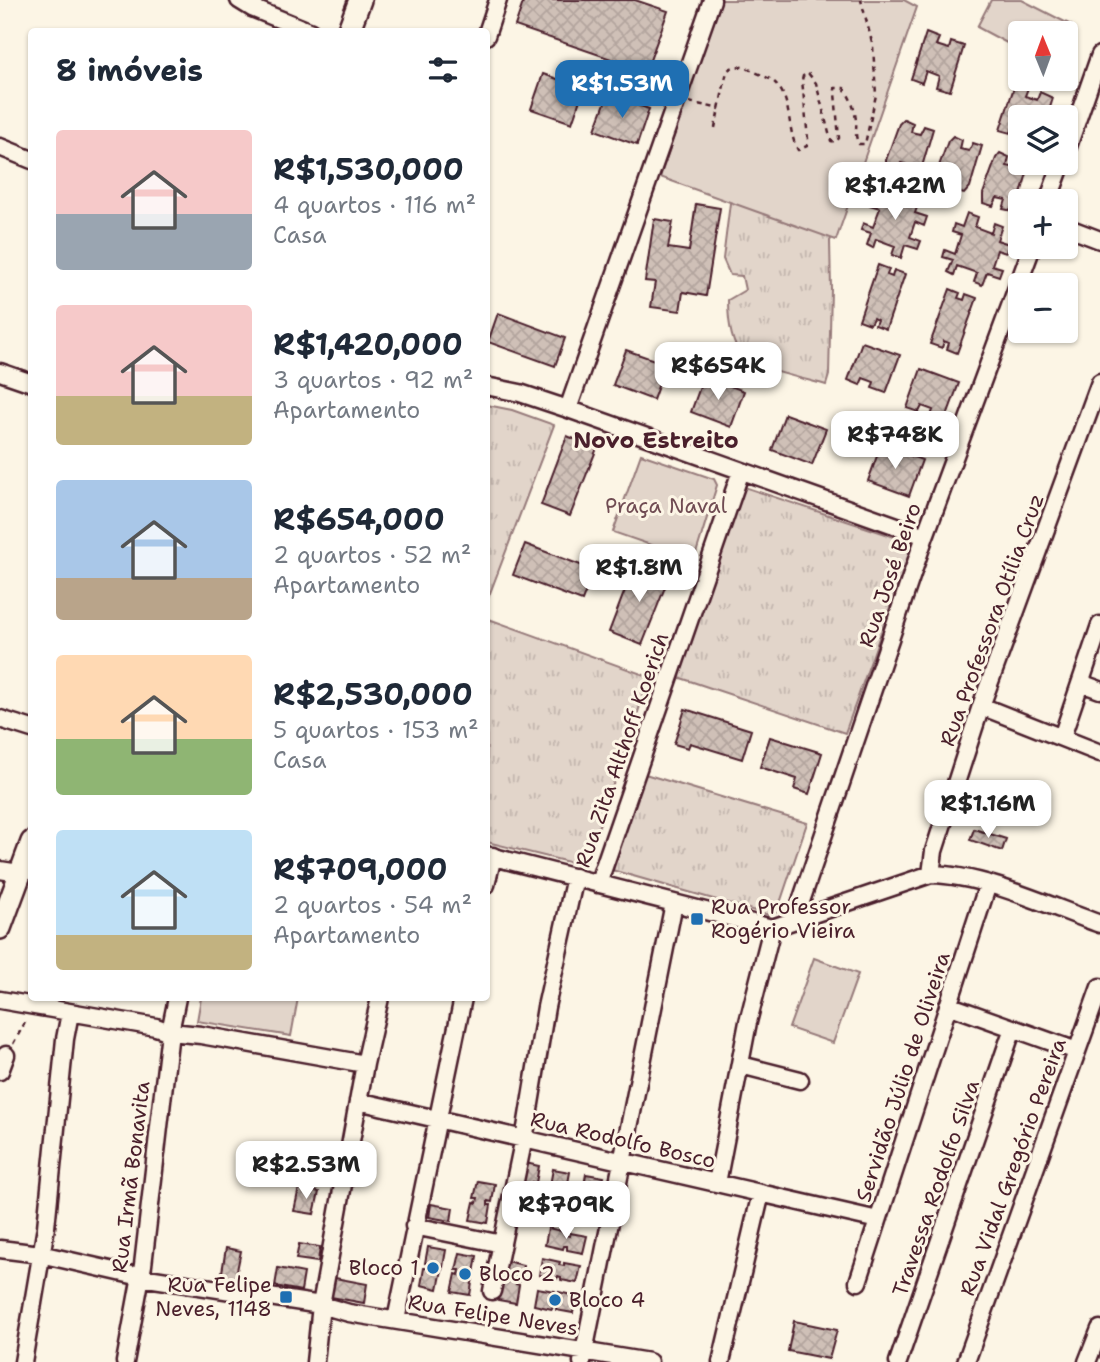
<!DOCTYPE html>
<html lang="pt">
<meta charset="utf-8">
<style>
:root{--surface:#fff;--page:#f6f6f7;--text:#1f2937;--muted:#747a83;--accent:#1f6fb2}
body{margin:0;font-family:"Shantell Sans",sans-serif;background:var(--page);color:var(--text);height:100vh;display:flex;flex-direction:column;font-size:26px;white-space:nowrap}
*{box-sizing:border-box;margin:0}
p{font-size:23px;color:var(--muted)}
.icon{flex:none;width:38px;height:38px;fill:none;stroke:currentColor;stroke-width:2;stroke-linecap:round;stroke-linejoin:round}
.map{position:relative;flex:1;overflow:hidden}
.panel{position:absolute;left:28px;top:28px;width:462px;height:973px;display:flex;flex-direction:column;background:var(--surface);border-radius:7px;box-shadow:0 2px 5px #0004}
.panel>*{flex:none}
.needle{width:46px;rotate:359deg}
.controls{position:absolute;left:1008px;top:21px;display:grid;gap:14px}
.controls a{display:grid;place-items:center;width:70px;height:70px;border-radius:7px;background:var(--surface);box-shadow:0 2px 5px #0004;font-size:35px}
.price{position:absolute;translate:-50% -60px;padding:0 16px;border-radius:14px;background:#fff;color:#222;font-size:23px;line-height:46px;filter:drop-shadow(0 2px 4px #0008)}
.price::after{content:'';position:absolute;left:50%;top:42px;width:21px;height:16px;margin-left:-10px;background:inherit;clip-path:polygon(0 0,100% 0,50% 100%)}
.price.on{background:var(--accent);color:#fff}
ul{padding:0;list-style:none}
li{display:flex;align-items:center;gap:21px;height:175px;padding:0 28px}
li span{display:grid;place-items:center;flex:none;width:196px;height:140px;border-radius:7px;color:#555}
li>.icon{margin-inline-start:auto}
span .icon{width:84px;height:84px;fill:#fffc;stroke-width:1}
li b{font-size:30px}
h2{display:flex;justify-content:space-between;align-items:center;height:84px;padding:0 28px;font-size:30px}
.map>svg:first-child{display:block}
.grass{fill:url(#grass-tufts);stroke:#967a7a;stroke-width:2}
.green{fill:#e2d5ca;stroke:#967a7a;stroke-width:2}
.building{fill:url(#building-cross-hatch);stroke:#4a1f2b;stroke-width:2}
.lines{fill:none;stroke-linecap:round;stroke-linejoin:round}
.minor-casing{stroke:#4a1f2b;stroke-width:21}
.major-casing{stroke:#4a1f2b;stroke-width:26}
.path{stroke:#4a1f2b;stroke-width:2.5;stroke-dasharray:5 5;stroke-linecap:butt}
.minor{stroke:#fcf5e5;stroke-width:16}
.major{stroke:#fcf5e5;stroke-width:21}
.poi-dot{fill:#1f6fb2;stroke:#fcf5e5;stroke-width:2.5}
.labels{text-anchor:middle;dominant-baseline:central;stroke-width:6;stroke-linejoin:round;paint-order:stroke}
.park-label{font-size:21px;fill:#704c53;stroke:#fcf5e5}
.street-label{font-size:21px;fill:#4a1f2b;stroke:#fcf5e5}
.poi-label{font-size:21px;fill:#4a1f2b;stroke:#fcf5e5;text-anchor:start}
.neighbourhood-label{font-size:23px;font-weight:bold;fill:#4a1f2b;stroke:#fcf5e5}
</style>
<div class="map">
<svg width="1100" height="1362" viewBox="0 0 1100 1362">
<defs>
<pattern id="grass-tufts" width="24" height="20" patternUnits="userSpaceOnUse" patternTransform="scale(1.75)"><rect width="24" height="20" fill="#e2d5ca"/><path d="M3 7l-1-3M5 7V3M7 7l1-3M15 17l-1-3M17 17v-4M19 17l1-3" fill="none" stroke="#c3b6ae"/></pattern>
<pattern id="building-cross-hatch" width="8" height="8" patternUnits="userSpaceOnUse" patternTransform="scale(1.75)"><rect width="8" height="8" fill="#cfc0b7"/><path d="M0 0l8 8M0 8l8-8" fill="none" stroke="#b3a59e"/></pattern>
</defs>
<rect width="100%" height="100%" fill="#fcf5e5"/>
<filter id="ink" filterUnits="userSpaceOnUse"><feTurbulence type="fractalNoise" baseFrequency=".0143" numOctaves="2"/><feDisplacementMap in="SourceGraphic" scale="14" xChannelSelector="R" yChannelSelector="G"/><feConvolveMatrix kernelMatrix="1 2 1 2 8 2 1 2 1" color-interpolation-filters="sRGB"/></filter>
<g filter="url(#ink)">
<!-- grass -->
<path class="grass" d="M731 195 837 226 830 241 831 289 829 375 826 385C809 380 753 368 743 357 730 343 728 318 728 300L745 290 742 276 730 275 723 259Z
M487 405 512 410 554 425 487 601Z
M741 486 913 543 845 733 678 677Z
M486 618 650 677 585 866 487 842Z
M645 774 807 823 777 912 769 915 612 870Z"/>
<!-- green -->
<path class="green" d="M720 0H904L917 7 836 240 660 177Z
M991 0H1022L1071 25 1066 35 1020 33V50L977 27Z
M641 454 714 479 717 485 694 560 613 532Z
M814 958 858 974 833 1043 789 1028Z
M201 998H298L291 1036 197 1021Z"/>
<!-- building -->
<path class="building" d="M524 0H635L668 11 646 71 515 26Z
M926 33 939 38 936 45 949 49 951 42 964 46 950 91 936 87 939 76 926 71 922 83 911 79Z
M543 74 584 88 572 123 531 109Z
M1015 84 1028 88 1025 96 1037 100 1040 92 1053 98 1047 117H1020V124L1015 122 1011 133 1000 130Z
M608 95 649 109 637 145 595 130Z
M904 119 913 123 911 132 920 134 924 126 933 129 921 170 915 177 907 175 910 166 901 163 897 172 886 169V160L899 124Z
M953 136 962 140 960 149 969 151 973 143 982 146 970 187 964 194 956 192 959 183 950 180 946 189 936 186 935 177 948 141Z
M1000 153 1009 157 1007 166 1017 168 1020 160V163H1030L1018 204 1012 211 1003 209 1006 200 997 198 993 206 983 203V194L996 158Z
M885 186 897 190 893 200 909 206 913 196 920 199 915 213 927 217 924 226 915 222 910 237 921 241 918 249 905 245 901 258 892 255 895 246 876 239 873 248 867 245 871 233 861 230 863 223 873 227 880 208 870 205 873 197 880 200Z
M696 204 720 208 706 296 683 292 680 311 651 307 655 282 645 281 654 219 673 222 668 248 689 251Z
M967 213 978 217 975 227 991 233 994 223 1002 226 997 240 1009 244 1006 253 997 250 992 265 1002 268 999 276 987 272 982 285 974 282 977 273 957 266 954 275 948 272 953 260 943 257 945 250 955 254 961 235 952 232 954 224 962 227Z
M878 265 889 269 887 275 892 277 894 270 905 274 886 329 875 325 877 320 873 318 870 324 859 320Z
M950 289 960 293 958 298 964 300 966 294 977 298 957 353 947 349 949 343 944 341 942 348 930 344Z
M498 313 565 338 555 366 488 342Z
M862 342 900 355 886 393 872 388 874 382 863 378 860 385 848 380Z
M626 350 666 364 653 400 613 385Z
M921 369 959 383 945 421 931 416 933 410 922 406 919 412 907 408Z
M704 376 744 391 731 427 691 412Z
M785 414 826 429 812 465 772 450Z
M567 436 597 448 570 516 541 505Z
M881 445 922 460 909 496 868 481Z
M525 544 594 570 582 601 513 575Z
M635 564 669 577 642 645 609 632Z
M685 709 751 730 742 759 690 743 688 748 674 744Z
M770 737 822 753 809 794 794 789 797 779 760 767Z
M974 829 1006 839 1002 851 970 840Z
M521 1162 539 1166 536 1183 532 1182V1186H535L531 1204 514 1201Z
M553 1169 570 1172 567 1189 564 1188 563 1192H566L563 1211 545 1207 549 1190H552L553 1186 550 1185Z
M586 1174 604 1177 600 1195 597 1194 596 1198H599L596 1216 579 1213 582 1195 585 1196 586 1191H583Z
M478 1181 495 1184 492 1202 488 1201V1205H491L488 1223 470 1220 474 1202 477 1203 478 1198H474Z
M299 1188 319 1192 314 1214 294 1211Z
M431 1204 453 1208 451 1221 429 1217Z
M548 1228 566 1232 565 1235 570 1236V1233L587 1236 583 1253 567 1250V1246H564L563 1249 545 1245Z
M299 1244 320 1247 318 1262 296 1259Z
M428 1247 446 1250 443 1267 439 1266 438 1270H442L438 1289 421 1285 424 1268H428L429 1264 425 1263Z
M226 1248 241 1251 235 1280 221 1278Z
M460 1253 477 1256 474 1273H470V1276L473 1277 470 1295 452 1292 456 1274 459 1275 460 1270H456Z
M542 1258 560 1262 559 1265 564 1266V1263L581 1266 577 1283 561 1280V1277L558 1276 557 1279 539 1275Z
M506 1261 523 1265 520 1281H516V1284L519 1285 516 1303 498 1300 501 1282 505 1283 506 1278H502Z
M278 1268 304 1273 301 1291 275 1286Z
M335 1278 367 1284 364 1303 331 1297Z
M537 1288 555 1291 554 1295 559 1296V1292L576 1296 573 1313 556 1310V1306L553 1305 552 1309 534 1305Z
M794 1321 837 1330 829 1359 788 1351Z"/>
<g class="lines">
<!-- minor casing -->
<g class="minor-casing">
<path id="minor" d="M239 0 252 8 311 32
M486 36 498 0
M0 147 32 160
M1066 152 1100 55
M1048 201 1062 163
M1066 227 1100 240
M0 372 32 383
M486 386 520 393 568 409 925 536
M568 409 712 0
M1081 683 1100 690
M981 706 1100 753
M0 719 32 729
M1062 737 1100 625
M486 855 772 928 931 874C984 875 1049 906 1100 924
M0 870 19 873
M931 874 934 851 981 706 1100 382
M598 884 741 471
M486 885 493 856
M795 919 925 536 1032 247
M0 1000 156 1027 170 1032 201 1035 365 1064
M948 1005 1077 1051
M741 1065 800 1080
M0 1071 6 1055
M358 1101 878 1220
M717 1183 748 1022 772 928
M414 1226 502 1244
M0 1249 40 1254 141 1277 321 1305 349 1313 649 1362
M858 1282 988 884
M492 1291 526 1128 546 1007 575 877
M396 1320 463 998
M23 1362 46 1227 65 1039 70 1013
M125 1362 143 1265 170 1032 177 998
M315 1362 321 1305 365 1064 380 998
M582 1362 674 903
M721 1362 761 1193
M898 1362 1013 1028
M966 1362 1100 987
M1087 1362 1100 1329"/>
</g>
<!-- major casing -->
<g class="major-casing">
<path id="major" d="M348 32 360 0
M0 928 32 842"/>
</g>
<!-- path -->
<path class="path" d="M689 102 720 109
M715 128 727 71C735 64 743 66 753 71 759 74 767 77 773 81 793 97 786 130 798 150L807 146 808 139 802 80 803 76 808 73 816 83 831 141 836 142 839 138 835 93V88H844C851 98 855 109 856 121 857 130 854 136 859 144H865L876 95 873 46 861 0
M13 1044 27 1019"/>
<!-- minor -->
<use href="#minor" class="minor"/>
<!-- major -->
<use href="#major" class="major"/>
</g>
</g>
<!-- markers -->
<g class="poi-dot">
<rect x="690" y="912" width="14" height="14" rx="3.5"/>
<circle cx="433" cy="1268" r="7"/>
<circle cx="465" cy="1274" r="7"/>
<rect x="279" y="1290" width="14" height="14" rx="3.5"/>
<circle cx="555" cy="1300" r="7"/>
</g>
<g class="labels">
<!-- park labels -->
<g class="park-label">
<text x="666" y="506">Praça Naval</text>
</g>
<!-- street labels -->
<g class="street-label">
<text transform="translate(890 575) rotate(-71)">Rua José Beiro</text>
<text transform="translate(992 620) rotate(-70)">Rua Professora Otília Cruz</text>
<text transform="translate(622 750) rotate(-71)">Rua Zita Althoff Koerich</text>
<text transform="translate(903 1077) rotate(-72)">Servidão Júlio de Oliveira</text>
<text transform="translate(623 1140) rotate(13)">Rua Rodolfo Bosco</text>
<text transform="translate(1013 1167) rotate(-70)">Rua Vidal Gregório Pereira</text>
<text transform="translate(131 1177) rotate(-83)">Rua Irmã Bonavita</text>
<text transform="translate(936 1188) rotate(-71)">Travessa Rodolfo Silva</text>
<text transform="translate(493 1315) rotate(9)">Rua Felipe Neves</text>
</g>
<!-- poi labels -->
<g class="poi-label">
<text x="711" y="907">Rua Professor<tspan x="711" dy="24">Rogério Vieira</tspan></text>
<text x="419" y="1268" text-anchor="end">Bloco 1</text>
<text x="479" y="1274">Bloco 2</text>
<text x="272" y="1285" text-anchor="end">Rua Felipe<tspan x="272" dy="24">Neves, 1148</tspan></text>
<text x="569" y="1300">Bloco 4</text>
</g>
<!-- neighbourhood labels -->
<g class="neighbourhood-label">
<text x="656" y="440">Novo Estreito</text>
</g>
</g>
</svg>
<div class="controls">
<a><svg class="needle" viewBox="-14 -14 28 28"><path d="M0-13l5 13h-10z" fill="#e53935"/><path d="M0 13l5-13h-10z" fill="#747a83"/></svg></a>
<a><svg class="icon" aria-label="layers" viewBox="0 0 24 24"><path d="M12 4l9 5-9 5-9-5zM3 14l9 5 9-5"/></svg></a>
<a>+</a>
<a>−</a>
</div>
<b class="price on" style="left:622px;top:120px">R$1.53M</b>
<b class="price" style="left:895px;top:222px">R$1.42M</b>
<b class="price" style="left:718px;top:402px">R$654K</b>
<b class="price" style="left:895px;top:471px">R$748K</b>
<b class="price" style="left:639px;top:604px">R$1.8M</b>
<b class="price" style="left:988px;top:840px">R$1.16M</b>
<b class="price" style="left:306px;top:1201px">R$2.53M</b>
<b class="price" style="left:566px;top:1241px">R$709K</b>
<section class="panel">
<h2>8 imóveis<svg class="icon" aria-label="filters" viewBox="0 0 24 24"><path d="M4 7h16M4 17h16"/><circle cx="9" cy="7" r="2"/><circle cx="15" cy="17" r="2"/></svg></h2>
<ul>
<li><span style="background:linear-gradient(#f6c9c9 60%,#9aa5b1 0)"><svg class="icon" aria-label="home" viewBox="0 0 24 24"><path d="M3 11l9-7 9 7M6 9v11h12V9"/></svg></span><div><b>R$1,530,000</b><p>4 quartos · 116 m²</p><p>Casa</p></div></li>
<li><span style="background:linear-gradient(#f6c9c9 65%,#c2b280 0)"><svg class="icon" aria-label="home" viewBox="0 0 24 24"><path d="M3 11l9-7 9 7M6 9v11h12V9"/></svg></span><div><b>R$1,420,000</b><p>3 quartos · 92 m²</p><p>Apartamento</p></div></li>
<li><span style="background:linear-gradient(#a9c7e8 70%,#b9a48a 0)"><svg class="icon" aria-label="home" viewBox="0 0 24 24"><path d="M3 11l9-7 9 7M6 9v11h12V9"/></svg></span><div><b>R$654,000</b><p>2 quartos · 52 m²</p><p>Apartamento</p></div></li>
<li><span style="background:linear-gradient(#ffd9b3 60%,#8fb573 0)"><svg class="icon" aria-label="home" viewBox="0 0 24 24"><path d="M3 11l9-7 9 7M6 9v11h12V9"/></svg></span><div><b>R$2,530,000</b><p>5 quartos · 153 m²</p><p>Casa</p></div></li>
<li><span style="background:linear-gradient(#bfe0f5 75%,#c2b280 0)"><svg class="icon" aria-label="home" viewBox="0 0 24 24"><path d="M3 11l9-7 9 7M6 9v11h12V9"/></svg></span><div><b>R$709,000</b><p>2 quartos · 54 m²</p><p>Apartamento</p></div></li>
</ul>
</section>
</div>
